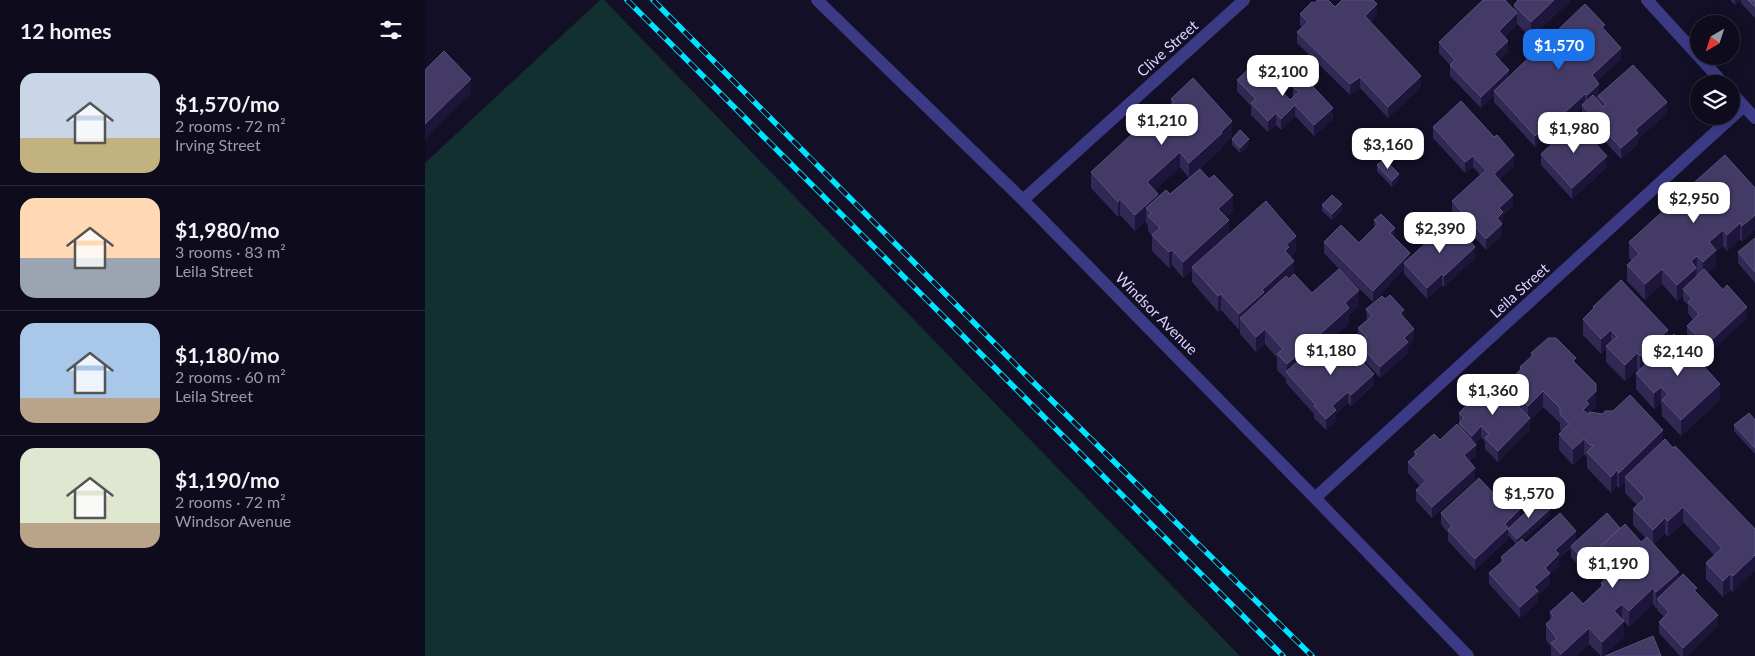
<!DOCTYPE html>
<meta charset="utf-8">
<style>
:root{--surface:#0e0b1c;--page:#1c1929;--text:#f1f3f6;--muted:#9b9ba3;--line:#2e2b3b;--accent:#1a73e8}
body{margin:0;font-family:Lato,sans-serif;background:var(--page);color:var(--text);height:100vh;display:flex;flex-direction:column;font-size:19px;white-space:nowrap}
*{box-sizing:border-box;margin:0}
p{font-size:16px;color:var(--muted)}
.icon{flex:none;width:28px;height:28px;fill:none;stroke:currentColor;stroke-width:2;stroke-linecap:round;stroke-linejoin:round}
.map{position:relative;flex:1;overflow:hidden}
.drawer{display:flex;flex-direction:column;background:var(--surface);width:425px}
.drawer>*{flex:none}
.needle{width:32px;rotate:219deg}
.tools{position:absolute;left:1265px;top:15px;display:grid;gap:10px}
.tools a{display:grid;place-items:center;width:50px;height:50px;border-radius:50%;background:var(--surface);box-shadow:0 2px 12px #0003,0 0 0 1px var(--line);font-size:25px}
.price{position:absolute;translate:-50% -42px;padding:0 11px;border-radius:10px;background:#fff;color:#222;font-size:16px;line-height:32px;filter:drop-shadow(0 1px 2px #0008)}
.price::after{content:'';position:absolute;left:50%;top:30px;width:15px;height:11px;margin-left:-8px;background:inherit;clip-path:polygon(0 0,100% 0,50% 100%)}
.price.current{background:var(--accent);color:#fff}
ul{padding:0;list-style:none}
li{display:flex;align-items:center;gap:15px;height:125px;padding:0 20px}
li+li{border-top:1px solid var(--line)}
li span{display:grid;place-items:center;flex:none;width:140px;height:100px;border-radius:15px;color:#555}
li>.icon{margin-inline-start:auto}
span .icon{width:60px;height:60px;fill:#fffc;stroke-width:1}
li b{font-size:21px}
h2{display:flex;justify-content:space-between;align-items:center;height:60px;padding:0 20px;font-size:21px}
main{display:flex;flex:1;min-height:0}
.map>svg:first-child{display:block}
.green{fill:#12302f}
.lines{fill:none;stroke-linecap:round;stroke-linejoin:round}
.street{stroke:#3d3a85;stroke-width:12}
.rail-casing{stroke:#00e5ff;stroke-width:5.5}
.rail{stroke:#130f26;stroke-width:4;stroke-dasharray:11;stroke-linecap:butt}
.wall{fill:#312854;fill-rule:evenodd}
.shaded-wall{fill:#1d163a}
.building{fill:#433a66;stroke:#5a527e}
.labels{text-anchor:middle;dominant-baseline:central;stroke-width:4;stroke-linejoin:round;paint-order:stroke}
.street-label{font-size:15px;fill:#d9d4ff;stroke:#130f26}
</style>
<main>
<section class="drawer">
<h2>12 homes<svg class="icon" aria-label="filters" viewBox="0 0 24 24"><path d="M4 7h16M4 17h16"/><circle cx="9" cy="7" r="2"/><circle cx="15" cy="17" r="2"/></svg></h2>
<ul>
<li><span style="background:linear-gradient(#c9d6e8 65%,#c2b280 0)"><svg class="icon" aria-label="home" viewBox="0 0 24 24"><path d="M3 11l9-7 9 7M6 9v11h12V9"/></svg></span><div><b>$1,570/mo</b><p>2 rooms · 72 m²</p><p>Irving Street</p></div></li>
<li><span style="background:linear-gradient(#ffd9b3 60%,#9aa5b1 0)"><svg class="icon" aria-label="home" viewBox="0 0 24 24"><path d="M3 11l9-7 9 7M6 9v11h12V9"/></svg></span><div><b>$1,980/mo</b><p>3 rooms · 83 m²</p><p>Leila Street</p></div></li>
<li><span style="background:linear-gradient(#a9c7e8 75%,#b9a48a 0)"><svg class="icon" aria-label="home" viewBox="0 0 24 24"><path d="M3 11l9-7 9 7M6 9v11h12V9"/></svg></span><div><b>$1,180/mo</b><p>2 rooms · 60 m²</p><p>Leila Street</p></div></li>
<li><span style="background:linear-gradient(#dfe7d0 75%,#b9a48a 0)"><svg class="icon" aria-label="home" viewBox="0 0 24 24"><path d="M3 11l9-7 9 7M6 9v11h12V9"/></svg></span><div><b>$1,190/mo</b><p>2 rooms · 72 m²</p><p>Windsor Avenue</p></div></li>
</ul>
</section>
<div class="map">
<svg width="1330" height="656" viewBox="0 0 1330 656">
<rect width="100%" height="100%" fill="#130f26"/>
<!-- green -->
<path class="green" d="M175 0H179L815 656H0V163Z"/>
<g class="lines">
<!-- street -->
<path class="street" d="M392 0 598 200 890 498 1043 656
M1222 0 1299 84
M1306 92 1330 118
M598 200 819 0
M890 498 1319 106"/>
<!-- rail casing -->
<g class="rail-casing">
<path id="rail" d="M202 0 858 656
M228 0 604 378 887 656"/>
</g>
<!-- rail -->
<use href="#rail" class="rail"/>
</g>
<!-- wall -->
<path class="wall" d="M1145 0V1L1106 38 1092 24 1079 37 1083 52 1074 60 1084 77 1180 30 1196 59 1172 81 1174 94 1242 113 1213 139V144L1196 159 1157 116V107L1136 127 1134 124 1110 147 1069 102V95L1056 108 1025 76V65L1014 53V42L1089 9V5Z
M1305 0H1316L1310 5Z
M1316 0H1330V18L1316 3Z
M889 3 952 15 945 22 996 87 963 118 935 88 925 95 872 43V32L877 27 875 25V14Z
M812 80 865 100 868 97V87L908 119 889 136 870 116 856 130 851 125 843 132 826 115V106L812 91Z
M746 99 807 137 797 146V148L768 175 808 211 801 217 804 234 871 251 865 257 869 274 887 293 914 269 899 253V242L934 243 949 228V220L970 238 985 258H1050L1019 287 1017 285 1002 299 979 274V269L948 302 915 270 934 306 924 315V323L889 356 900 368 904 364V356L934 350V344L936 342 933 339V328L942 321 941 309 979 318 989 340 983 346V353L955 378 940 361V364L949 385 926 406 923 403 911 414V421L901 430 889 418V414L861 383V379L852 370V358L840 344 831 352 815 334V329L814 330 796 310 793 312 767 282V270L758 278 747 265 744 268 727 251V236L723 231V226L721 223V221L710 231 695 215 693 217 666 188V172L726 132 734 125V116L746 105ZM755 167 764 178 745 194 733 196 730 190Z
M1008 127 1089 166 1074 180 1088 206 1078 215V223L1077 224V235L1061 250 1027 212V201L1055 175 1048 167 1040 173 1008 138Z
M1134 129 1182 167 1147 199 1116 165V154L1134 137Z
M807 139 824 145 815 153 807 145Z
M952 165 974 180 967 187 952 171Z
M1263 188H1330V230L1317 242 1315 239 1302 251 1298 246 1291 252V266L1283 273 1322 318 1281 356 1262 337V326L1268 320 1263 313V305L1258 300V296L1252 301 1237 284 1220 300 1202 281V265L1207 261 1204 258V242L1258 213 1265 206 1263 204Z
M897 205 917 210 907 220 897 211Z
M1330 238V283L1313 263V252Z
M1168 307 1243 340 1295 400 1256 436 1237 416 1236 402 1229 409 1211 389V373L1214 371 1212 369 1200 381 1181 362V350L1176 354 1158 335V319L1168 310Z
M1106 353 1151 364 1171 407 1165 412 1238 441 1248 448 1330 529 1308 592 1305 590 1298 597 1281 579V563L1289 555 1258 522 1243 537 1240 533 1229 544 1254 578 1272 593 1293 626 1262 656H1255L1234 633V622L1239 617 1232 610V608H1231L1228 604 1204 627 1197 619 1199 637 1178 656H1176L1164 644 1151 656H1126V647L1121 640V624L1125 620V612L1158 604 1176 587V583L1178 582V572L1172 565 1161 574 1146 557V548L1134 558V566L1125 574V584L1113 595V602L1095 618 1064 584V573L1076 563V557L1091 544 1083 535V539L1050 570 1023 541V533L1016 524V513L1070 500 1095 517 1125 515 1098 540 1101 543 1151 541 1195 528 1216 542 1221 538 1208 525V509L1212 505 1200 493V483L1194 488 1192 486 1186 493 1162 468V457L1159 454 1148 465 1134 450V434L1137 431 1135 430V423L1118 407 1105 420V429L1073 462 1060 449V442L1056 437 1050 444 1051 456 1044 461 1050 479 1007 518 991 501V490L995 486 983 473V462L989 457V452L1015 440 1034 426V413L1081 394V384L1095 370V367L1106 357Z
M1330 420V454L1309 431V425Z"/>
<!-- shaded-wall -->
<path class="shaded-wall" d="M1129 0H1145V1L1106 38V22Z
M1310 0H1316L1310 5Z
M952 4V15L940 27V16Z
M1092 13V24L1074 42V31Z
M1083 41V52L1069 65V54Z
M1196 48V59L1167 86V75Z
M1084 70V81L1069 91V95L1056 108V97Z
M996 76V87L963 118V107Z
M935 77V88L925 95V84Z
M46 79V94L0 139V124Z
M1174 84V95L1162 106V95Z
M1160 94V105H1157V107L1136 127V116Z
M1242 102V113L1213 139V144L1196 159V148L1210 130Z
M870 105V116L856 130V119Z
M908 108V119L889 136V125Z
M851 113V125L843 132V121Z
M1134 113V124L1110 147V136Z
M807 121V137L797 146V148L764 178V163Z
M824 139V145L815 153V148Z
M755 152V167L722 198V182Z
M1089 155V166L1069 185V174Z
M1048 156V167L1040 173V162Z
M1182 156V167L1147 199V188Z
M974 174V180L967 187V181Z
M733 194V210L726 213 721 208V221L710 231V215Z
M808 195V211L793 224V209Z
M1088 195V206L1078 215V223L1072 229V218L1074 208Z
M695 199V215L693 217V202Z
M917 204V210L907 220V214Z
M1330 215V230L1317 242V226Z
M804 220V236L767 267V270L758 278V262Z
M1315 223V239L1302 251V235Z
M1077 224V235L1061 250V239Z
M970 228V239L965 233Z
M1298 230V246L1291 252V266L1278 278V262L1284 242Z
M871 236V251L864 258 860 251 861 245Z
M1050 247V258L1019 287V276Z
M747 250V265L744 268V252Z
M985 253V264L979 263V269L948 302V291Z
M1272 256 1271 283 1258 289V296L1252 301V285L1266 261Z
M869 261V277L815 318V329L814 330V314L837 290Z
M1237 269V284L1220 300V284Z
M1017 274V285L1002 299V288Z
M934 290V306L924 315V323L866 377 862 373V364L920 303Z
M796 294V310L793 312V296Z
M1322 307V318L1281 356V345Z
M979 310V321L975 313Z
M840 329V344L831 352V337Z
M989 329V340L983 346V353L955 378V367L979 338Z
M1186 330V346H1181V350L1176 354V339Z
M1243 330V346L1222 363 1221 360V366L1215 372V356Z
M1212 353V369L1200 381V365Z
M940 356V367L936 360Z
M949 374V385L926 406V395Z
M1171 384V407L1164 414V420L1158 410 1161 401Z
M1295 384V400L1256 436V420Z
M1236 387V402L1229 409V393Z
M1118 391V407L1105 420V429L1073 462V451L1103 420V406Z
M923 392V403L911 414V421L901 430V419L907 406Z
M1056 426V437L1047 447V436Z
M1238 430V445L1200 477V483L1194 488V473Z
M1159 439V454L1148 465V449Z
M1051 445V456L1039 466V455Z
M1050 468V479L1007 518V507Z
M1192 470V486L1186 493V477Z
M1258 507V522L1243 537V521Z
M1095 509V520L1083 529V539L1050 570V559L1080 524Z
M1125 509V515L1092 545V539Z
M1240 518V533L1228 545V530Z
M1151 531V542L1134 558V566L1125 574V584L1113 595V602L1095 618V607L1109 587 1130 550Z
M1172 554V565L1161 574V563Z
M1330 555V571L1308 592V576Z
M1254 572V587L1232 599 1231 608V592Z
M1305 574V590L1298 597V581Z
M1228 588V604L1204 627V611Z
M1197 604V619L1189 611Z
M1293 615V626L1262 656H1258V648Z
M1199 621V637L1178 656H1177V642Z
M1164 628V644L1151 656H1136V654Z"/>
<!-- building -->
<path class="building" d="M893 0H903L910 7 917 0H948L952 4 940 16 996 76 963 107 935 77 925 84 872 32 883 22 875 14 887 2 889 3Z
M1058 0H1080L1092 13 1074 31 1083 41 1069 54 1084 70 1056 97 1025 65 1030 60 1014 42Z
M1093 0H1129L1106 22 1089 5Z
M1323 0H1330V7Z
M1160 4 1180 25 1177 27 1196 48 1167 75 1174 84 1162 95 1160 94 1136 116 1134 113 1110 136 1069 91Z
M19 51 46 79 0 124V70Z
M830 63 865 100 874 92 868 87 879 77 908 108 889 125 870 105 856 119 851 113 843 121 826 103 831 99 812 80Z
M1208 65 1242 102 1210 130 1213 133 1196 148 1157 105 1168 95 1178 107 1181 104 1173 96Z
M768 78 807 121 796 132 797 133 764 163 755 152 722 182 733 194 710 215 695 199 693 202 666 172 718 124 726 132 738 121 734 116 749 102 746 99Z
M1036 101 1069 137 1072 135 1089 155 1069 174 1088 195 1074 208 1078 212 1072 218 1077 224 1061 239 1027 201 1061 170 1048 156 1040 162 1008 127Z
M1147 118 1182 156 1147 188 1116 154 1138 134 1134 129Z
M815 130 824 139 815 148 807 139Z
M1300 155 1330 188V215L1317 226 1315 223 1302 235 1298 230 1284 242 1291 250 1278 262 1272 256 1266 261 1271 268 1252 285 1237 269 1220 284 1202 265 1214 254 1204 242 1248 202 1258 213 1273 200 1263 188Z
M959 159 974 174 967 181 952 165Z
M775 169 784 179 789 175 808 195 793 209 804 220 758 262 747 250 744 252 727 235 735 228 723 216 726 213 721 208 741 190 745 194Z
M907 195 917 204 907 214 897 205Z
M841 201 871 236 861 245 864 247 860 251 869 261 837 290 839 292 814 314 796 294 793 296 767 267Z
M956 214 970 228 965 233 985 253 948 291 899 242 916 225 934 243 953 224 949 220Z
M1026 220 1050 247 1019 276 1017 274 1002 288 979 263Z
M1330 238V272L1313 252Z
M914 269 934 290 920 303 924 308 862 364 852 354 858 349 840 329 831 337 815 318 861 276 864 279 869 274 887 293Z
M1279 269 1298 290 1302 285 1322 307 1281 345 1262 326 1274 314 1263 302 1267 299 1258 289Z
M1196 280 1243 330 1215 356 1212 353 1200 365 1181 346 1192 337 1186 330 1176 339 1158 319 1169 308 1168 307Z
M965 295 979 310 975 313 989 329 979 338 983 342 955 367 934 344 942 337 933 328 947 316 941 309 957 296 960 299Z
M1249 334 1295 384 1256 420 1237 400 1243 394 1236 387 1229 393 1211 373 1222 363 1221 360Z
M924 338 940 356 936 360 949 374 926 395 923 392 907 406 911 410 901 419 889 406 891 405 861 372 884 351 900 368 908 360 904 356Z
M1123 338H1131L1151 358 1148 361 1171 384V391L1161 401 1164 404 1158 410 1164 415V412L1178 414 1180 411H1188L1205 395 1238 430 1194 473 1192 470 1186 477 1162 452 1169 445H1165L1159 439 1148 449 1134 434 1144 424 1135 414V408L1118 391 1103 406 1081 384 1097 368 1095 367 1108 355 1106 353Z
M1066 380 1105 418 1073 451 1060 438 1064 434 1056 426 1047 436 1034 423 1039 418 1034 413Z
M1324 413 1330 420V448L1309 425Z
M1032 424 1051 445 1039 455 1050 468 1007 507 991 490 1001 481 983 462 992 454 989 452 1009 434 1015 440Z
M1240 439 1248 448 1250 446 1330 529V555L1308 576 1305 574 1298 581 1281 563 1297 548 1258 507 1243 521 1240 518 1228 530 1208 509 1220 498 1200 477Z
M1054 478 1070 495 1067 498 1071 502 1080 493 1095 509 1080 524 1083 528 1050 559 1023 530 1027 526 1016 513Z
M1115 499 1125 509 1092 539 1083 529Z
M1135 513 1151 531 1130 550 1134 554 1120 568 1125 573 1109 587 1113 591 1095 607 1064 573 1079 560 1076 557 1097 539 1101 543Z
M1182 513 1195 528 1172 550V554L1161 563 1146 546Z
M1200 524 1216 542 1222 537 1254 572 1231 592 1228 588 1204 611 1197 604 1189 611 1199 621 1177 642 1164 628 1136 654 1126 643 1132 639 1121 624 1129 617 1125 612 1147 592 1158 604 1178 585 1176 583 1183 577 1178 572 1186 565 1172 550Z
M1258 574 1272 588 1269 590 1293 615 1258 648 1234 622 1244 612 1232 599Z
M1228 636 1236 656H1180Z"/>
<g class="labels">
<!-- street labels -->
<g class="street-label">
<text transform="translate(742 48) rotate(-42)">Clive Street</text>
<text transform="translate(1094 290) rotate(-42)">Leila Street</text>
<text transform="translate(732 313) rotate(45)">Windsor Avenue</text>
</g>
</g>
</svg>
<div class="tools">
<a><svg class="needle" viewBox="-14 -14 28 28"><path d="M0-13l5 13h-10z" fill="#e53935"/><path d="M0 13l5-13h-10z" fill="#9b9ba3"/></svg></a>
<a><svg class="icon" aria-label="layers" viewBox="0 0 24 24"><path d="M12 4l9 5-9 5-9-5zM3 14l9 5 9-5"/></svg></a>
</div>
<b class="price current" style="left:1134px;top:71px">$1,570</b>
<b class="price" style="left:858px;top:97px">$2,100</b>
<b class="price" style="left:737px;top:146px">$1,210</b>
<b class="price" style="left:1149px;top:154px">$1,980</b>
<b class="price" style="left:963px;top:170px">$3,160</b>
<b class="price" style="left:1269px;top:224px">$2,950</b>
<b class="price" style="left:1015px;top:254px">$2,390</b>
<b class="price" style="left:906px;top:376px">$1,180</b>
<b class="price" style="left:1253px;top:377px">$2,140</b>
<b class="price" style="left:1068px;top:416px">$1,360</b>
<b class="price" style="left:1104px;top:519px">$1,570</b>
<b class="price" style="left:1188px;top:589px">$1,190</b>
</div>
</main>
